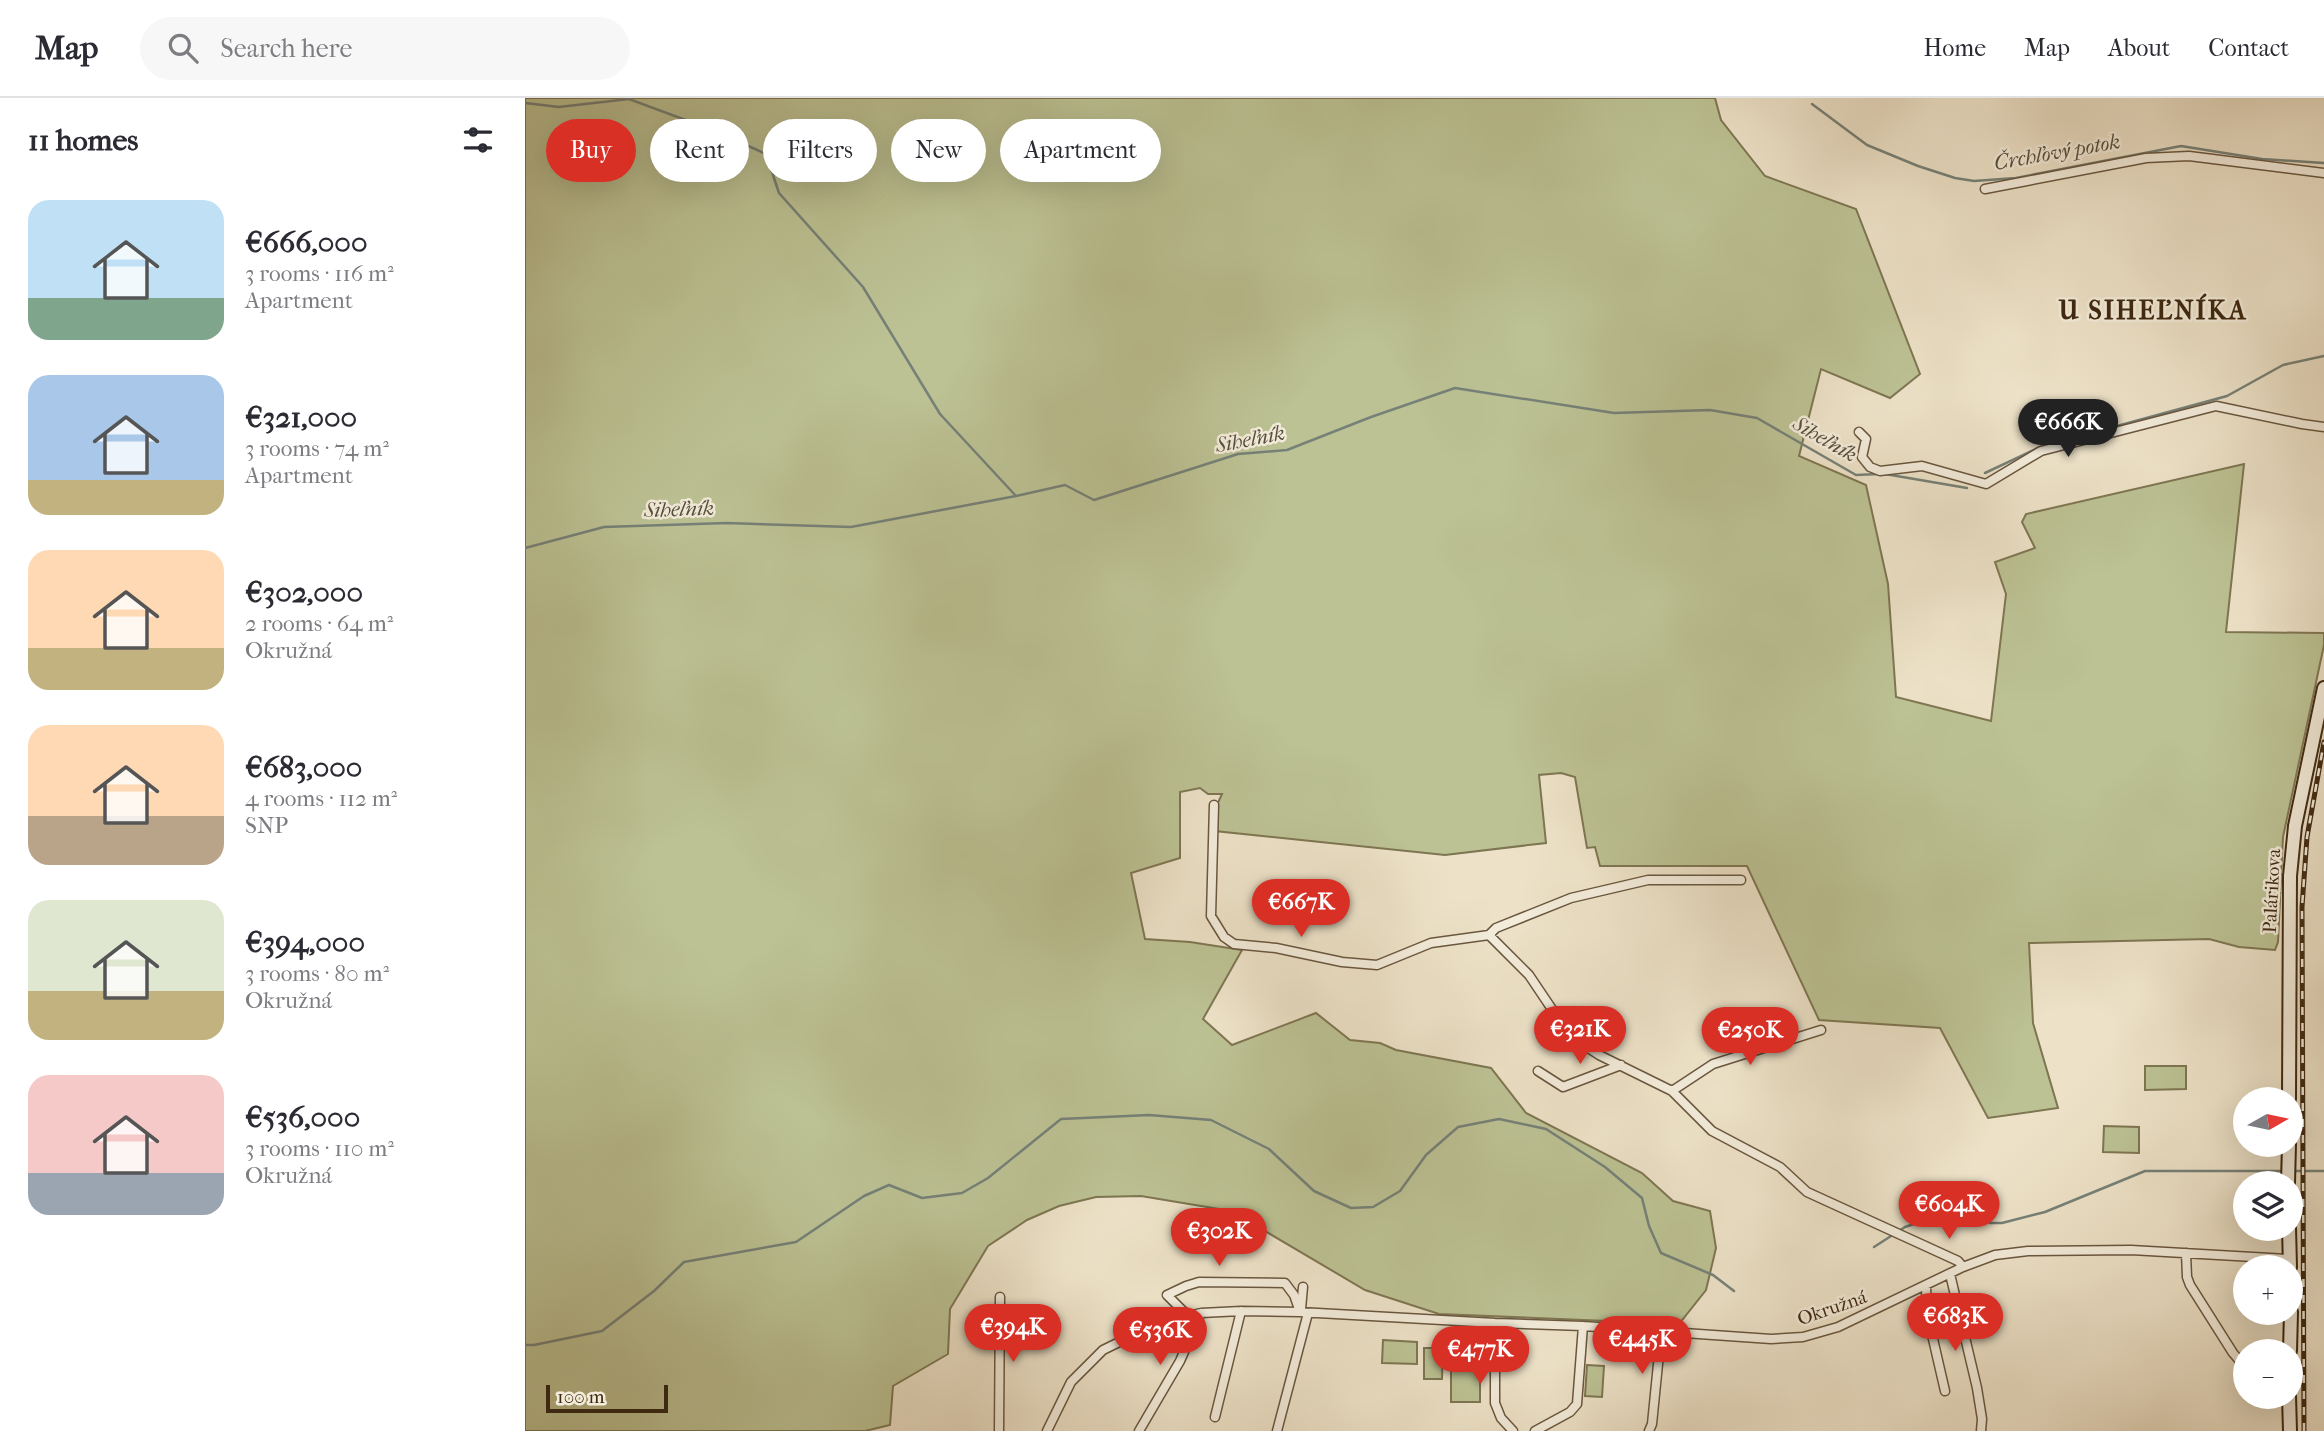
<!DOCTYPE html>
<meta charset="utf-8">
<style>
:root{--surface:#fff;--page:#f7f7f7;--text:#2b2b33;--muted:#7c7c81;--line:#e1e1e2;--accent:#d93025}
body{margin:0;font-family:"IM FELL French Canon",serif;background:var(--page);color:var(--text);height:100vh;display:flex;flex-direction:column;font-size:26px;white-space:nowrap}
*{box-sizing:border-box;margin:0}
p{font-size:23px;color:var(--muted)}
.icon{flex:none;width:38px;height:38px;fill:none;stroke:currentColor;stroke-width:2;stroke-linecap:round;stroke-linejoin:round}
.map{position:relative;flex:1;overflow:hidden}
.details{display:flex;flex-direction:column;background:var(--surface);width:525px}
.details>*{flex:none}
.top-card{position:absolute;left:21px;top:21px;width:665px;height:63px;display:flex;gap:14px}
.needle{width:46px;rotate:81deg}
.tools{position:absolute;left:1708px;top:989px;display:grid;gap:14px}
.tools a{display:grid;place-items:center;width:70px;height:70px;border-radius:50%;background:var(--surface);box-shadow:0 7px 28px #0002;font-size:35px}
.scale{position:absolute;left:21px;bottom:18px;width:122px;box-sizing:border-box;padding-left:7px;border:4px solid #3f2911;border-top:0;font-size:19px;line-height:24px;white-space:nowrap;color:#3f2911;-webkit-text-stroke:5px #f3ecdb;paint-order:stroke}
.price{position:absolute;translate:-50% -60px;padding:0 16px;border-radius:24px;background:var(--accent);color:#fff;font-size:23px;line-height:46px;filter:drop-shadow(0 2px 4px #0008)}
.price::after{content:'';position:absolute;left:50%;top:42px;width:21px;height:16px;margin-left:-10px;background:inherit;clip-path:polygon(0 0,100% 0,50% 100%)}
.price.selected{background:#222;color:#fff}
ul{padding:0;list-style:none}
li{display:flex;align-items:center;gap:21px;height:175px;padding:0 28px}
li span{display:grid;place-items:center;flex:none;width:196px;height:140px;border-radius:21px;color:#555}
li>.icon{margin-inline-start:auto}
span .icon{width:84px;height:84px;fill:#fffc;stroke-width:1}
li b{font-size:30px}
h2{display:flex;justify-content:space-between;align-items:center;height:84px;padding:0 28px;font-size:30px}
.chip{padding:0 24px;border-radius:32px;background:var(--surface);box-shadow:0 7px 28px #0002;font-size:24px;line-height:63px}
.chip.selected{background:var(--accent);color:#fff}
header{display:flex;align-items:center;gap:42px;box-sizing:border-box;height:98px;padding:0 35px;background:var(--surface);border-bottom:2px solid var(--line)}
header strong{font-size:33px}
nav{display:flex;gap:38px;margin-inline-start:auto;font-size:24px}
.search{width:490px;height:63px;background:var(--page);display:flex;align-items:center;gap:18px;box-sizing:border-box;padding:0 24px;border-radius:38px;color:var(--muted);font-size:26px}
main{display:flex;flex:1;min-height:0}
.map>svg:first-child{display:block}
.green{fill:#bcc294;stroke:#7e7652;stroke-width:2}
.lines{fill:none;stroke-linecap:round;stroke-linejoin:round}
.stream{stroke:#768178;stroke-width:2.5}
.street-casing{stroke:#6a573f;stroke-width:11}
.secondary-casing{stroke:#3f2911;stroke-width:16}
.street{stroke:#f3ecdb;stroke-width:8}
.secondary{stroke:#f3ecdb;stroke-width:12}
.rail-casing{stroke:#3f2911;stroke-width:5}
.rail{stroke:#f3ecdb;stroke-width:2.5;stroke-dasharray:8;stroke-linecap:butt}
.labels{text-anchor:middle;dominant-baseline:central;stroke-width:5;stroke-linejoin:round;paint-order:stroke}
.street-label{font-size:19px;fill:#3f2911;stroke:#f3ecdb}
.water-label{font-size:21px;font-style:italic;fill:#564e3c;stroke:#f3ecdb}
.district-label{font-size:26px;font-weight:bold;letter-spacing:2px;fill:#3f2911;stroke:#f3ecdb}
</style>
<header>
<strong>Map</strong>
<div class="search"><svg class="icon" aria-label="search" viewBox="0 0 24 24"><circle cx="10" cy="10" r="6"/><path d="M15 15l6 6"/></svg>Search here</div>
<nav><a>Home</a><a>Map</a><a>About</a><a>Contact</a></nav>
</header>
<main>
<section class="details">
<h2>11 homes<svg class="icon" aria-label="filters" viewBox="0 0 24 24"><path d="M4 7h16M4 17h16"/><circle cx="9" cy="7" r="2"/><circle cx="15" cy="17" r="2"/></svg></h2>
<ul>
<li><span style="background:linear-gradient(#bfe0f5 70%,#7fa58c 0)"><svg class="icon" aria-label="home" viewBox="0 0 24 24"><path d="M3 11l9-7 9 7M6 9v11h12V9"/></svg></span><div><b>€666,000</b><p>3 rooms · 116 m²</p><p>Apartment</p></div></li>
<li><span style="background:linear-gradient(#a9c7e8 75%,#c2b280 0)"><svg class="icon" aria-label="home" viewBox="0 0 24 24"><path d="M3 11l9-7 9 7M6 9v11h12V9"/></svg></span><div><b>€321,000</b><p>3 rooms · 74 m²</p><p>Apartment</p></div></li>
<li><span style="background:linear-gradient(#ffd9b3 70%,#c2b280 0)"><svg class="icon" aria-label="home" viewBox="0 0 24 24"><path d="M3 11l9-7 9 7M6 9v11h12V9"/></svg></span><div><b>€302,000</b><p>2 rooms · 64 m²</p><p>Okružná</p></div></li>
<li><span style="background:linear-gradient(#ffd9b3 65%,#b9a48a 0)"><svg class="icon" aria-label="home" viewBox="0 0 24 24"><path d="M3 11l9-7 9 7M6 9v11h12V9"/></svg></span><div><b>€683,000</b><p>4 rooms · 112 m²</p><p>SNP</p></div></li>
<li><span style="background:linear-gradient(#dfe7d0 65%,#c2b280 0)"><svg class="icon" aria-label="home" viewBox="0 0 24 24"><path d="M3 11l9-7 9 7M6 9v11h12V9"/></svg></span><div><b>€394,000</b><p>3 rooms · 80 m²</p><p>Okružná</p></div></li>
<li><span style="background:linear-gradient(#f6c9c9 70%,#9aa5b1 0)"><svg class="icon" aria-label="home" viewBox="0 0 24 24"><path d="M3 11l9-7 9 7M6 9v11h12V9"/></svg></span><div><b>€536,000</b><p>3 rooms · 110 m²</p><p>Okružná</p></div></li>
</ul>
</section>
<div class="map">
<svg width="1799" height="1333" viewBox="0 0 1799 1333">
<rect width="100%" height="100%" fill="#ede2c8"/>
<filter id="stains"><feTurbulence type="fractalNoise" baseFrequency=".00286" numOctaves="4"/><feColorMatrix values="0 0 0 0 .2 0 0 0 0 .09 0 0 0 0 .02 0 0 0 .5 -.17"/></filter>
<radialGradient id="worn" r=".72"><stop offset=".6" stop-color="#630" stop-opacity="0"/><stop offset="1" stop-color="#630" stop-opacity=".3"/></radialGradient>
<!-- green -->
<path class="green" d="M0 0H1190L1196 22 1240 78 1331 111 1395 276 1365 300 1296 271 1274 358 1341 387 1363 486 1371 599 1466 623 1481 496 1470 464 1510 450 1497 424 1501 416 1719 366 1701 534 1799 535V547L1758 739 1753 844 1750 852 1714 849 1684 841 1504 845 1508 925 1533 1010 1463 1020 1415 930 1294 922 1222 768H1075L1070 749 1062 750 1050 679 1036 675 1014 677 1021 745 920 757 690 733 692 707 697 696H683L675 690 655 694V760L606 775 620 841 665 844 717 852 678 921 707 947 791 915 825 942 855 945 871 952 966 970 1001 1015 1117 1075 1148 1103 1185 1113 1191 1150 1181 1192 1154 1226 914 1216 840 1192 706 1113 616 1098 571 1099 534 1108 502 1122 463 1148 425 1211 423 1256 368 1288 365 1327 340 1333H0Z
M1620 968H1661V991L1620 992Z
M1579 1028 1614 1029V1055L1578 1054Z
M858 1242 892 1244V1266L857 1265Z
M926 1249H955V1304H926Z
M899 1250H918L917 1281H899Z
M1062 1267 1079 1268 1077 1299 1060 1298Z"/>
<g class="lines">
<!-- stream -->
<path class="stream" d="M0 5 34 9 104 1 193 34 241 56 254 95 338 189 415 316 491 398
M1287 6 1342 47 1393 68 1430 80 1449 83 1491 80 1656 48 1737 61 1799 65
M1460 375 1515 349 1702 298 1758 267 1799 258
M1360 376 1442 390
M0 450 79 429 202 425 326 429 491 398 540 387 569 402 713 356 762 352 846 319 930 290 1089 315 1185 312 1232 320 1331 377 1354 376
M1768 1073H1799
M1349 1149 1380 1129 1433 1111 1445 1113 1465 1125H1477L1520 1114 1620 1073H1758
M0 1247H9L77 1233 129 1193 159 1164 271 1144 339 1098 364 1087 397 1100 437 1095 463 1080 536 1021 624 1017 686 1022 744 1051 789 1093 826 1110 848 1109 875 1093 901 1057 933 1029 974 1021 1021 1031 1080 1069 1117 1100 1124 1128 1136 1155 1188 1177 1209 1193"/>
<!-- street casing -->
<g class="street-casing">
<path id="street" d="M1460 91 1621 60 1664 58 1799 75
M1334 334 1341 341 1337 359 1345 369 1355 373 1397 368 1461 386 1516 353 1691 308 1777 326 1799 329
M689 707 686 818 699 839 709 846 751 850 817 864 852 867 906 845 964 837
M1216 782H1123L1046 800 971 830 964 837 1004 877 1045 938 1074 957 1147 993 1187 1033 1255 1069 1282 1094 1433 1163 1438 1169
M1013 973 1038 989 1096 967
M1147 993 1188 966 1296 932
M1661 1155 1662 1179 1665 1187 1708 1255 1720 1269
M1425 1176 1452 1290 1457 1321 1456 1333
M1401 1188 1402 1215 1420 1293
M776 1211 778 1189
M663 1218 642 1197 661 1188 674 1184 760 1185 769 1197 775 1214
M970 1225V1305L976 1320 988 1333
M690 1319 716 1213
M474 1333 475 1199
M522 1333 546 1284 578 1252 633 1225 676 1215 716 1213 775 1214 970 1225 1058 1228 1246 1241 1278 1239 1313 1229 1438 1169 1470 1157 1503 1153 1606 1152 1765 1161
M614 1333 655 1263 676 1215
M752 1333 783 1215
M1010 1333 1045 1314 1052 1306 1058 1228
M1124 1333 1127 1326 1135 1246 1139 1233"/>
</g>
<!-- secondary casing -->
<g class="secondary-casing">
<path id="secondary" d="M1764 1001 1765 778 1770 728 1799 590
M1763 1085 1764 1046
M1764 1130 1765 1169
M1765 1253 1766 1214
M1764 1298 1765 1333"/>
</g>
<!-- street -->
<use href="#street" class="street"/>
<!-- secondary -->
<use href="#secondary" class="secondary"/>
<!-- rail casing -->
<g class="rail-casing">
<path id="rail" d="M1779 1333 1777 809 1782 739 1799 644"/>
</g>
<!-- rail -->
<use href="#rail" class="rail"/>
</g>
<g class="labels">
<!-- street labels -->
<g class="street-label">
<text transform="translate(1747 793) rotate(-87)">Palárikova</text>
<text transform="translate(1307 1210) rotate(-19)">Okružná</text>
</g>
<!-- water labels -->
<g class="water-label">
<text transform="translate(1532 54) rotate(-10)">Črchľový potok</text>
<text transform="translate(725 341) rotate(-11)">Siheľník</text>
<text transform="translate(1300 341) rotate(30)">Siheľník</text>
<text transform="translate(154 411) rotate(-2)">Siheľník</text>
</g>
<!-- district labels -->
<g class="district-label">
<text x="1628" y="212">U SIHEĽNÍKA</text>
</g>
</g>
<rect width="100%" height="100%" filter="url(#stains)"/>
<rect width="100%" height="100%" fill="url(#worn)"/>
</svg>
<div class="tools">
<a><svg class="needle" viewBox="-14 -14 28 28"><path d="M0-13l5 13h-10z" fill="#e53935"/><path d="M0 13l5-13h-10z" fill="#7c7c81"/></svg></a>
<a><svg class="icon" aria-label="layers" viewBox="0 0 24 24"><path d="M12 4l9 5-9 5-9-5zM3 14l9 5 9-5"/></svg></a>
<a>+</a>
<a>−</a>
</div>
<div class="scale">100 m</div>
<b class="price selected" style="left:1543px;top:361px">€666K</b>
<b class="price" style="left:776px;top:841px">€667K</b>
<b class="price" style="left:1055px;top:968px">€321K</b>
<b class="price" style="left:1225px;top:969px">€250K</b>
<b class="price" style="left:1424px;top:1143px">€604K</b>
<b class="price" style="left:694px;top:1170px">€302K</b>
<b class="price" style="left:1430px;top:1255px">€683K</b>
<b class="price" style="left:488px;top:1266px">€394K</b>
<b class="price" style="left:635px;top:1269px">€536K</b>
<b class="price" style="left:1117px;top:1278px">€445K</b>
<b class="price" style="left:955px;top:1288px">€477K</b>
<div class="top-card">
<a class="chip selected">Buy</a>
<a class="chip">Rent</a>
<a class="chip">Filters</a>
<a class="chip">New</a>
<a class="chip">Apartment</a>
</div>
</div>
</main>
